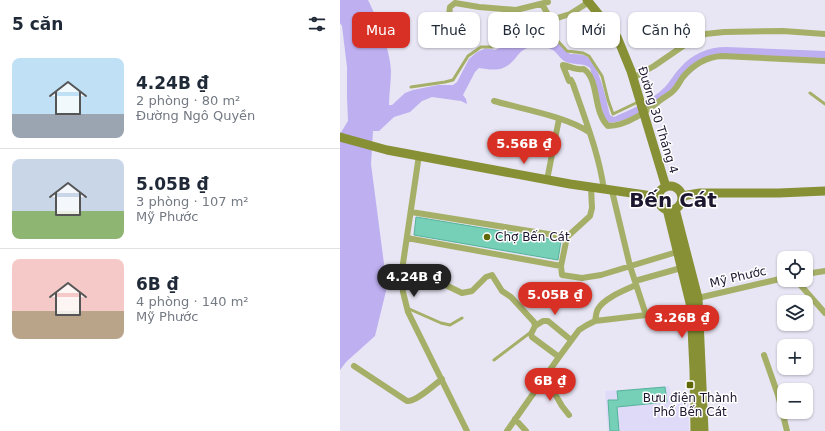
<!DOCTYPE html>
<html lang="vi">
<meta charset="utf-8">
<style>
:root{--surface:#fff;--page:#f2f2f3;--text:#1f2937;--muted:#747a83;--line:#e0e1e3;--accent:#d93025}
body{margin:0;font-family:"DejaVu Sans",sans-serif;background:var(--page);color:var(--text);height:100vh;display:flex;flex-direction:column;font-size:15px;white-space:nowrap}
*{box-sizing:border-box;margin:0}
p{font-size:13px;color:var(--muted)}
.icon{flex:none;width:22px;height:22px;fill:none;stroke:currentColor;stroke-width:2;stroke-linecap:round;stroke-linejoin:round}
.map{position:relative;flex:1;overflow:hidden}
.side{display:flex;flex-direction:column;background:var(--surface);width:340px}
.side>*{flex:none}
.guide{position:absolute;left:12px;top:12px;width:380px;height:36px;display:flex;gap:8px}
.fabs{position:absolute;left:437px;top:251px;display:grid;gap:8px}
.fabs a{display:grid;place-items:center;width:36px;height:36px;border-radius:8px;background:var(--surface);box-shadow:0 1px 3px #0004;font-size:20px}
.price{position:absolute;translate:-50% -34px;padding:0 9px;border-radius:14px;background:var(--accent);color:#fff;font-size:13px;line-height:26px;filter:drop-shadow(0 1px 2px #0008)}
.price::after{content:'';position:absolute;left:50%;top:24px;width:12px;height:9px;margin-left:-6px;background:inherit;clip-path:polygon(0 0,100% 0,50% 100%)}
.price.selected{background:#222;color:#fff}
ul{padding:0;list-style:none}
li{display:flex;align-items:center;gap:12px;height:100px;padding:0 12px}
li+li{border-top:1px solid var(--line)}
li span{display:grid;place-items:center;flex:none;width:112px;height:80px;border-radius:8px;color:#555}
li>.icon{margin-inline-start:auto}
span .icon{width:48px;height:48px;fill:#fffc;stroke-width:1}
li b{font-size:17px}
h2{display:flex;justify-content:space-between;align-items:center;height:48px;padding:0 12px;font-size:17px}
.pill{padding:0 14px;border-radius:8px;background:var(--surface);box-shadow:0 1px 3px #0004;font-size:14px;line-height:36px}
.pill.selected{background:var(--accent);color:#fff}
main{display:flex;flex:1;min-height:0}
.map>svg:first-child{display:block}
.built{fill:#e0daf9}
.water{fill:#beaff0}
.building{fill:#75d0b7;stroke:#56b29a}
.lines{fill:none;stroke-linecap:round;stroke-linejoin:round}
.service{stroke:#a6af67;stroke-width:3}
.minor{stroke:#a6af67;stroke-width:6}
.secondary{stroke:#879034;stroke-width:9}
.poi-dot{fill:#606707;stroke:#fff;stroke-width:1.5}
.labels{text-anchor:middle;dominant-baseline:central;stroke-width:3;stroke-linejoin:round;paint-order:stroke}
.street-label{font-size:12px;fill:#1d162f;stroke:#fff}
.poi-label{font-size:12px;fill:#1d162f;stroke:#fff;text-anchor:start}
.town-label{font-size:20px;font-weight:bold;fill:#1d162f;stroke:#fff}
</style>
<main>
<section class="side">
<h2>5 căn<svg class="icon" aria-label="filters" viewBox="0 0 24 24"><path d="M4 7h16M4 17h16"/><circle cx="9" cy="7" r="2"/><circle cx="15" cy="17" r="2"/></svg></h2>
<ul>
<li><span style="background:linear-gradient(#bfe0f5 70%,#9aa5b1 0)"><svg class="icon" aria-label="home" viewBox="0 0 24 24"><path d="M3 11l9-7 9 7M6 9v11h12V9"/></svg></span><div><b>4.24B ₫</b><p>2 phòng · 80 m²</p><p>Đường Ngô Quyền</p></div></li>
<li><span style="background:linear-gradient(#c9d6e8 65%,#8fb573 0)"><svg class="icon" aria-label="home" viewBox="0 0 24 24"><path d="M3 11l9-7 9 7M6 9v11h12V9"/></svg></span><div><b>5.05B ₫</b><p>3 phòng · 107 m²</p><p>Mỹ Phước</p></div></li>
<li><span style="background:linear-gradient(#f6c9c9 65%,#b9a48a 0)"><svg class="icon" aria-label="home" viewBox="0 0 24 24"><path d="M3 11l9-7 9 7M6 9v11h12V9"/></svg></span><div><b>6B ₫</b><p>4 phòng · 140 m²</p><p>Mỹ Phước</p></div></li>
</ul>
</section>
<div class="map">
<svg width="485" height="431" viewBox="0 0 485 431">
<rect width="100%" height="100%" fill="#e8e6f4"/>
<!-- built -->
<path class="built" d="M329 386 331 397 348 395 349 431H268L265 391Z"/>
<!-- water -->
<path class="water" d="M0 0H28C38 20 50 49 51 71 51 82 49 94 49 105H52L65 93 73 90 98 85H113L117 82 129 59 137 52 146 48 155 50 186 37H198L216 40 230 54C235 54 241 54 246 56 260 65 266 100 270 115L274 117C292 109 311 101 325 87 330 82 334 74 340 68 352 54 368 47 386 47L485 51V59L368 57C344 79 302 122 269 123L265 120 250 68C243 62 233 66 224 61 220 58 217 53 213 50 210 48 205 47 201 47 176 44 180 61 163 68 156 71 146 69 139 68L135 72 123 95 126 99 127 104 121 101 92 97 82 101 70 112 54 117 39 131H33L31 164 47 287 35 336 6 362 0 370V134L8 121 7 97V67L2 26 0 23Z"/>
<!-- building -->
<path class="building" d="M76 217 221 241 218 260 74 235Z
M325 387 327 402 277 407 279 431H270L268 400H278L277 391Z"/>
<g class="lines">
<!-- service -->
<path class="service" d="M71 87 105 82 113 80 128 56 141 47H152L195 34 216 39 227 51 243 53 249 56 262 76 268 100 273 114 298 102
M470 93 485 104
M67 308 101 323 110 325 122 318
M154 360 191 332"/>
<!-- minor -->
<path class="minor" d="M202 4 211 20 230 14 249 2
M112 34 109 15 110 7 115 3 139 7 176 10 208 2
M293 78 314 66 349 42 365 34 384 32 443 31 485 34
M154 101C182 109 225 116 249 132
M79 155 61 277 63 292 68 312 127 431
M207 180 219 119
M251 187 252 208 250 216 227 237 221 266 222 275 242 278 261 275 337 252
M264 190C259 154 245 119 233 84L231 80 229 81 223 66V65C229 66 234 69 239 69 243 70 242 68 245 70 259 81 253 112 268 126 287 126 307 111 322 99 326 96 331 94 334 90 338 86 340 81 343 77 353 65 367 57 382 56L485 61
M272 191 290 266 306 315
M71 212 227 237
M67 238 221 266
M466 274 485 271
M89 277 122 293 132 291 146 277 152 275 162 291 171 297 194 322 195 326
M456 280 485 313
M295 281 341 268
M358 298 444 278
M255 321C256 317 256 312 258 309 264 298 285 290 296 285
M424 355 438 395 447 431
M219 357 192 337 191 334 195 326 203 321H208L231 340
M14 366 67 401C76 402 94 385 102 379
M203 380 215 394 222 406 229 415
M175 419 186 431
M167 431 219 357 239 330 247 325 255 321 306 315 351 307"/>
<!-- secondary -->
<path class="secondary" d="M247 0 277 37 282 49 291 71 326 187
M0 137 47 150 230 184 319 197
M318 198a12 12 0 1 1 24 0a12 12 0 1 1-24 0Z
M342 196 360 193H439L485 191
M327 209 351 307 354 370 355 431
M335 209 358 298 364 431"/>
</g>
<!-- markers -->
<g class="poi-dot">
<circle cx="147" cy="237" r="4"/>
<rect x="346" y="381" width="8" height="8" rx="2"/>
</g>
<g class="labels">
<!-- street labels -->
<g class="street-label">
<text transform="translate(318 120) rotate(73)">Đường 30 Tháng 4</text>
<text transform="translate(398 277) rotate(-13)">Mỹ Phước</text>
</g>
<!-- poi labels -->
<g class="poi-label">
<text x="155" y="237">Chợ Bến Cát</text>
<text x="350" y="398" text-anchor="middle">Bưu điện Thành<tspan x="350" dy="14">Phố Bến Cát</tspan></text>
</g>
<!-- town labels -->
<g class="town-label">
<text x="333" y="200">Bến Cát</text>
</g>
</g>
</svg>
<div class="fabs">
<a><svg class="icon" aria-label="locate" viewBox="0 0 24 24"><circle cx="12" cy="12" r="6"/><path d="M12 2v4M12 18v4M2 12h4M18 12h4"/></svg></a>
<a><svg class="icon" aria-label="layers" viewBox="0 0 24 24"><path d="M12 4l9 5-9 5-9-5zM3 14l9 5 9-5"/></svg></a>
<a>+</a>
<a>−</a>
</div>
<b class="price" style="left:184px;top:165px">5.56B ₫</b>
<b class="price selected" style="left:74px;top:298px">4.24B ₫</b>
<b class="price" style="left:215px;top:316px">5.05B ₫</b>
<b class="price" style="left:342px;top:339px">3.26B ₫</b>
<b class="price" style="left:210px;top:402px">6B ₫</b>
<div class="guide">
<a class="pill selected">Mua</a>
<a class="pill">Thuê</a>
<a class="pill">Bộ lọc</a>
<a class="pill">Mới</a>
<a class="pill">Căn hộ</a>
</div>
</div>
</main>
